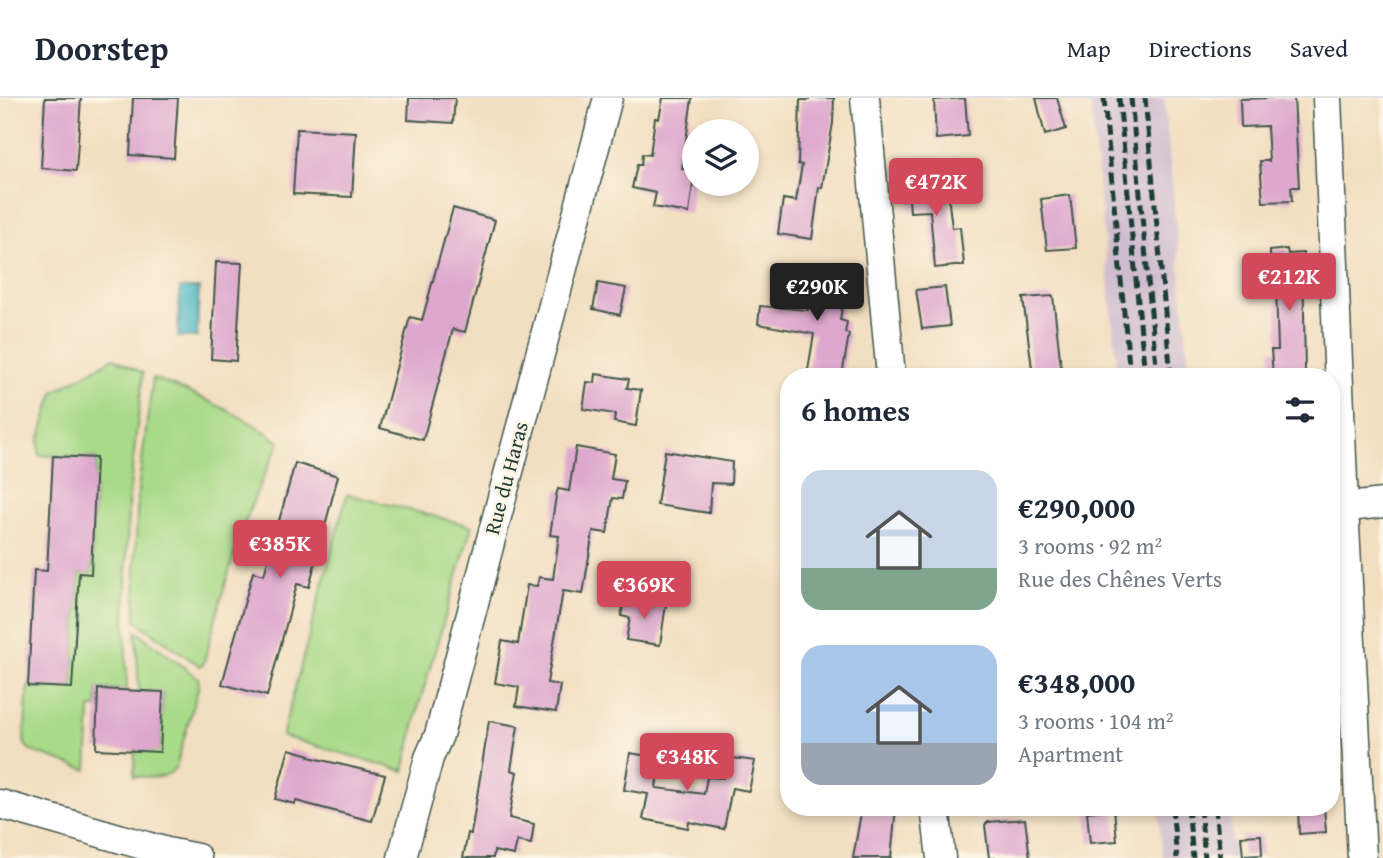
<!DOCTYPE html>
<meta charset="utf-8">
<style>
:root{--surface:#fff;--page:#f2f2f3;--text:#1f2937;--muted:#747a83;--line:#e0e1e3;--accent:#d1495b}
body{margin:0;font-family:"Gentium Book Plus",serif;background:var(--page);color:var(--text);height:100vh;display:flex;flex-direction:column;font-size:26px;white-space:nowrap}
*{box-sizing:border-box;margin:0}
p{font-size:23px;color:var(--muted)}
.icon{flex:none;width:38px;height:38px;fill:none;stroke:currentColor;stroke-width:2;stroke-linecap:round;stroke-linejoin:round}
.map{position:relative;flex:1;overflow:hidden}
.drawer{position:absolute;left:780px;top:270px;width:560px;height:448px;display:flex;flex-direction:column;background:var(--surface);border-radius:28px;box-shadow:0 4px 10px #0003}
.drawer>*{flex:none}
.controls{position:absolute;left:682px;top:21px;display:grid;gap:14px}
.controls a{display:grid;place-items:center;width:77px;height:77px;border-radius:50%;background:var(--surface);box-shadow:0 4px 10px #0003;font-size:35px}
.price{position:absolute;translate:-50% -60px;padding:0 16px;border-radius:7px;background:var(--accent);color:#fff;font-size:23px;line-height:46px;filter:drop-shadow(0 2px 4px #0008)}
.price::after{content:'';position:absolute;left:50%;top:42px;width:21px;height:16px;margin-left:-10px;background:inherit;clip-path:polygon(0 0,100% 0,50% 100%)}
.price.current{background:#222;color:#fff}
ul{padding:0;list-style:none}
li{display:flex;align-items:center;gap:21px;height:175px;padding:0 21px}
li span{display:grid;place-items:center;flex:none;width:196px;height:140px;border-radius:21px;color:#555}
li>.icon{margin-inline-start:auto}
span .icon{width:84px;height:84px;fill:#fffc;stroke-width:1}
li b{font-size:30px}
h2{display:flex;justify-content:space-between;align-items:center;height:84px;padding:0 21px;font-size:30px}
header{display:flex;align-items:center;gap:42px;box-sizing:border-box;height:98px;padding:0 35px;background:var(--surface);border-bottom:2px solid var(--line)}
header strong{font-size:33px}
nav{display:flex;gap:38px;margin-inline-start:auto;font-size:24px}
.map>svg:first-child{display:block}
.industrial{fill:#cfbdcf}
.green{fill:#a9da88;stroke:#648c5e;stroke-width:2}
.water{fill:#47b4c2;stroke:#33787b;stroke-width:2}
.building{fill:#dea8ce}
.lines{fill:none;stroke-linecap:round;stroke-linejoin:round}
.minor-casing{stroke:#3f5549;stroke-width:31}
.minor{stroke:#fff;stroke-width:28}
.rail{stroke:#1f3d34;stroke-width:5;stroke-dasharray:10 5;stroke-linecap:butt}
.labels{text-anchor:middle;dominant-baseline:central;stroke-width:6;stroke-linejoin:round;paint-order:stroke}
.street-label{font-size:21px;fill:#1f3d34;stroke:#fcf5e5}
</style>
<header>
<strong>Doorstep</strong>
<nav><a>Map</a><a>Directions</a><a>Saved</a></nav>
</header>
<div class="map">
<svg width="1383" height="760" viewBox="0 0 1383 760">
<rect width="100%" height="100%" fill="#fcf5e5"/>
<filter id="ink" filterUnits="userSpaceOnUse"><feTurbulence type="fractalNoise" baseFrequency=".0143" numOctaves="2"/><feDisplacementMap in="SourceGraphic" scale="14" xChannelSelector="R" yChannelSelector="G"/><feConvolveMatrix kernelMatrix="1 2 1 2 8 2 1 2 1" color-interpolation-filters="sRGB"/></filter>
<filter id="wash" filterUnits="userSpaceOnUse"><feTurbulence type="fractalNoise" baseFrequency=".00686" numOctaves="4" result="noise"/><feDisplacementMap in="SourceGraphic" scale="28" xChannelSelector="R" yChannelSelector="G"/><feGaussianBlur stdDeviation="1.57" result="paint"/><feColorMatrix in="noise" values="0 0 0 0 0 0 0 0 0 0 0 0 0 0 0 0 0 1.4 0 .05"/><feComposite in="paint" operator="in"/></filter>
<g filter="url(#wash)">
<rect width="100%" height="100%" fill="#f2dec0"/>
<!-- industrial -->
<path class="industrial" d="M1090 0H1164L1190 278H1118Z
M1158 709H1229L1234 760H1163Z"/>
<!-- green -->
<path class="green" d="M114 260 143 275 128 407 125 525 127 592 98 591 97 610H90L87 672 31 653 26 648 24 643 28 588 72 590 79 475H91L96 360 39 357V343L54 294Z
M153 280C191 294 250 320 280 345 242 414 224 491 203 567L200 568 136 523 135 466 138 392Z
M347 396 472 428 418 610 404 673 282 638Z
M136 533 198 580 199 587 176 669C165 683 151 679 134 678L135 653H160L163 595 139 593Z"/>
<!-- water -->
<path class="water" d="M180 190H199L197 239H178Z"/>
<g id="blocks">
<!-- building -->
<path class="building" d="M45 0H81L76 73 41 70Z
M133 0H178L174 60 130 57Z
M409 0H455L453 25 408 22Z
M663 0H692L682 71 695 72 689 115 653 109 656 95 632 90 637 67H641L642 56 650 57 655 20 659 21Z
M809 0H834L833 25 822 90 819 89 812 141 778 136 783 101 796 103 802 67 798 66 800 2H809Z
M965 0 968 38 936 41 934 2Z
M1036 0H1057L1066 31 1045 37Z
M1271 0H1294L1299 89H1291L1292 103 1263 104 1260 63H1269L1267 28 1241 29 1240 1Z
M297 31 356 34 352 99 293 96Z
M941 78 942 97H948L952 130 960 129 964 167 935 170 930 113 910 114 909 101 903 102 901 81Z
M1070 97 1076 150 1047 152 1041 101Z
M453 110 495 122 465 234 453 231 423 342 380 330 410 219 422 222Z
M1287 151 1288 156 1303 155 1305 277 1273 278 1271 252H1278L1276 187H1271L1270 153Z
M216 164 242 165 236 263 211 261Z
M815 166 841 171 838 195 844 197 840 222 847 224 845 235 849 236 842 278H807L814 236 758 226 760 208 808 212Z
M598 185 626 190 620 217 593 211Z
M945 189 950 228 922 231 916 192Z
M1053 198 1062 278H1033L1023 200Z
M596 276 629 281 627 290 641 292 636 328 614 324 615 316 583 311 587 284 595 285Z
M576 349 615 356 611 381 625 383 622 401 613 400 607 435 593 433 583 496 563 493 547 585 560 587 556 614 516 608 519 589 495 585 502 543 518 546 527 487 537 488 539 479 553 481 559 438 550 437 556 398 558 391 569 393Z
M665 353 732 364 731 386 711 385 709 415 657 407Z
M53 358 96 360 91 476 79 475 72 590 28 588 34 472 47 473Z
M295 365 338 378 309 489 297 486 267 598 222 586 253 474 264 477Z
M624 501 666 506 660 547 626 542 630 520 621 518Z
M98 591 163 594 160 654 96 651Z
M489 623 518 628 511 672 517 674 509 720 534 726 531 746 517 743 514 757 494 753 493 760H463L468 735 471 736Z
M289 651 310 657 309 659 385 677 372 723 296 703 295 706 275 701Z
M630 655 660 660 656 690 704 696 707 679 723 680 726 659 755 663 749 693 732 690 724 731 689 724 688 730 643 721 648 696 624 692Z
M862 709H896L891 760H853Z
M1298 709H1324L1326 734 1299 736Z
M1114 711 1117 743 1090 745 1087 714Z
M1025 721 1030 760H989L985 727 988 724Z
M1261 737 1262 757 1243 758 1241 738Z"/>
</g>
</g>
<g filter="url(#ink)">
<use href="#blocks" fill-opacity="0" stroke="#3f5549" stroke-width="2"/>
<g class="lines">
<!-- minor casing -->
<g class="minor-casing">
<path id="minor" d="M865 0 891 278
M1327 0 1344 408 1362 760
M1332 411 1383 405
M0 706 167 754 197 760
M935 709 941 760
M402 760 429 660 439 637 608 0"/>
</g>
<!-- minor -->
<use href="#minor" class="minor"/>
<!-- rail -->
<path class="rail" d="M1104 0 1130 278
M1119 0 1145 278
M1131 0 1157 278
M1145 0 1171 278
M1172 709 1177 760
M1188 709 1193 760
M1200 709 1205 760
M1215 709 1220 760"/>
</g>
</g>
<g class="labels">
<!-- street labels -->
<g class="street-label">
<text transform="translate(506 380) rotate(-75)">Rue du Haras</text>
</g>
</g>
</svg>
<div class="controls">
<a><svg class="icon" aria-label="layers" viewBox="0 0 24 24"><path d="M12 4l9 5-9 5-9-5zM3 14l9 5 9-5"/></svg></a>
</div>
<b class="price" style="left:936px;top:120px">€472K</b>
<b class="price" style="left:1289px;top:215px">€212K</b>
<b class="price current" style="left:817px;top:225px">€290K</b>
<b class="price" style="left:280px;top:482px">€385K</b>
<b class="price" style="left:644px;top:523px">€369K</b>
<b class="price" style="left:687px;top:695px">€348K</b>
<section class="drawer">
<h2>6 homes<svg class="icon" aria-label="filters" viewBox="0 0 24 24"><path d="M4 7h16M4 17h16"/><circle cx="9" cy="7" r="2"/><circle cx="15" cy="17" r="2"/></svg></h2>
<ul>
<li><span style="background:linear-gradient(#c9d6e8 70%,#7fa58c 0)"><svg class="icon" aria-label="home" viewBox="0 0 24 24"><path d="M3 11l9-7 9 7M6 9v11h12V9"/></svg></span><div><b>€290,000</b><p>3 rooms · 92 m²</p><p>Rue des Chênes Verts</p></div></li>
<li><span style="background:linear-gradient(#a9c7e8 70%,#9aa5b1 0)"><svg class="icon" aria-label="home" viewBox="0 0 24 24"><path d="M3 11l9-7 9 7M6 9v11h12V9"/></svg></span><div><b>€348,000</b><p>3 rooms · 104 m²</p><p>Apartment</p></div></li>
</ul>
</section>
</div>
